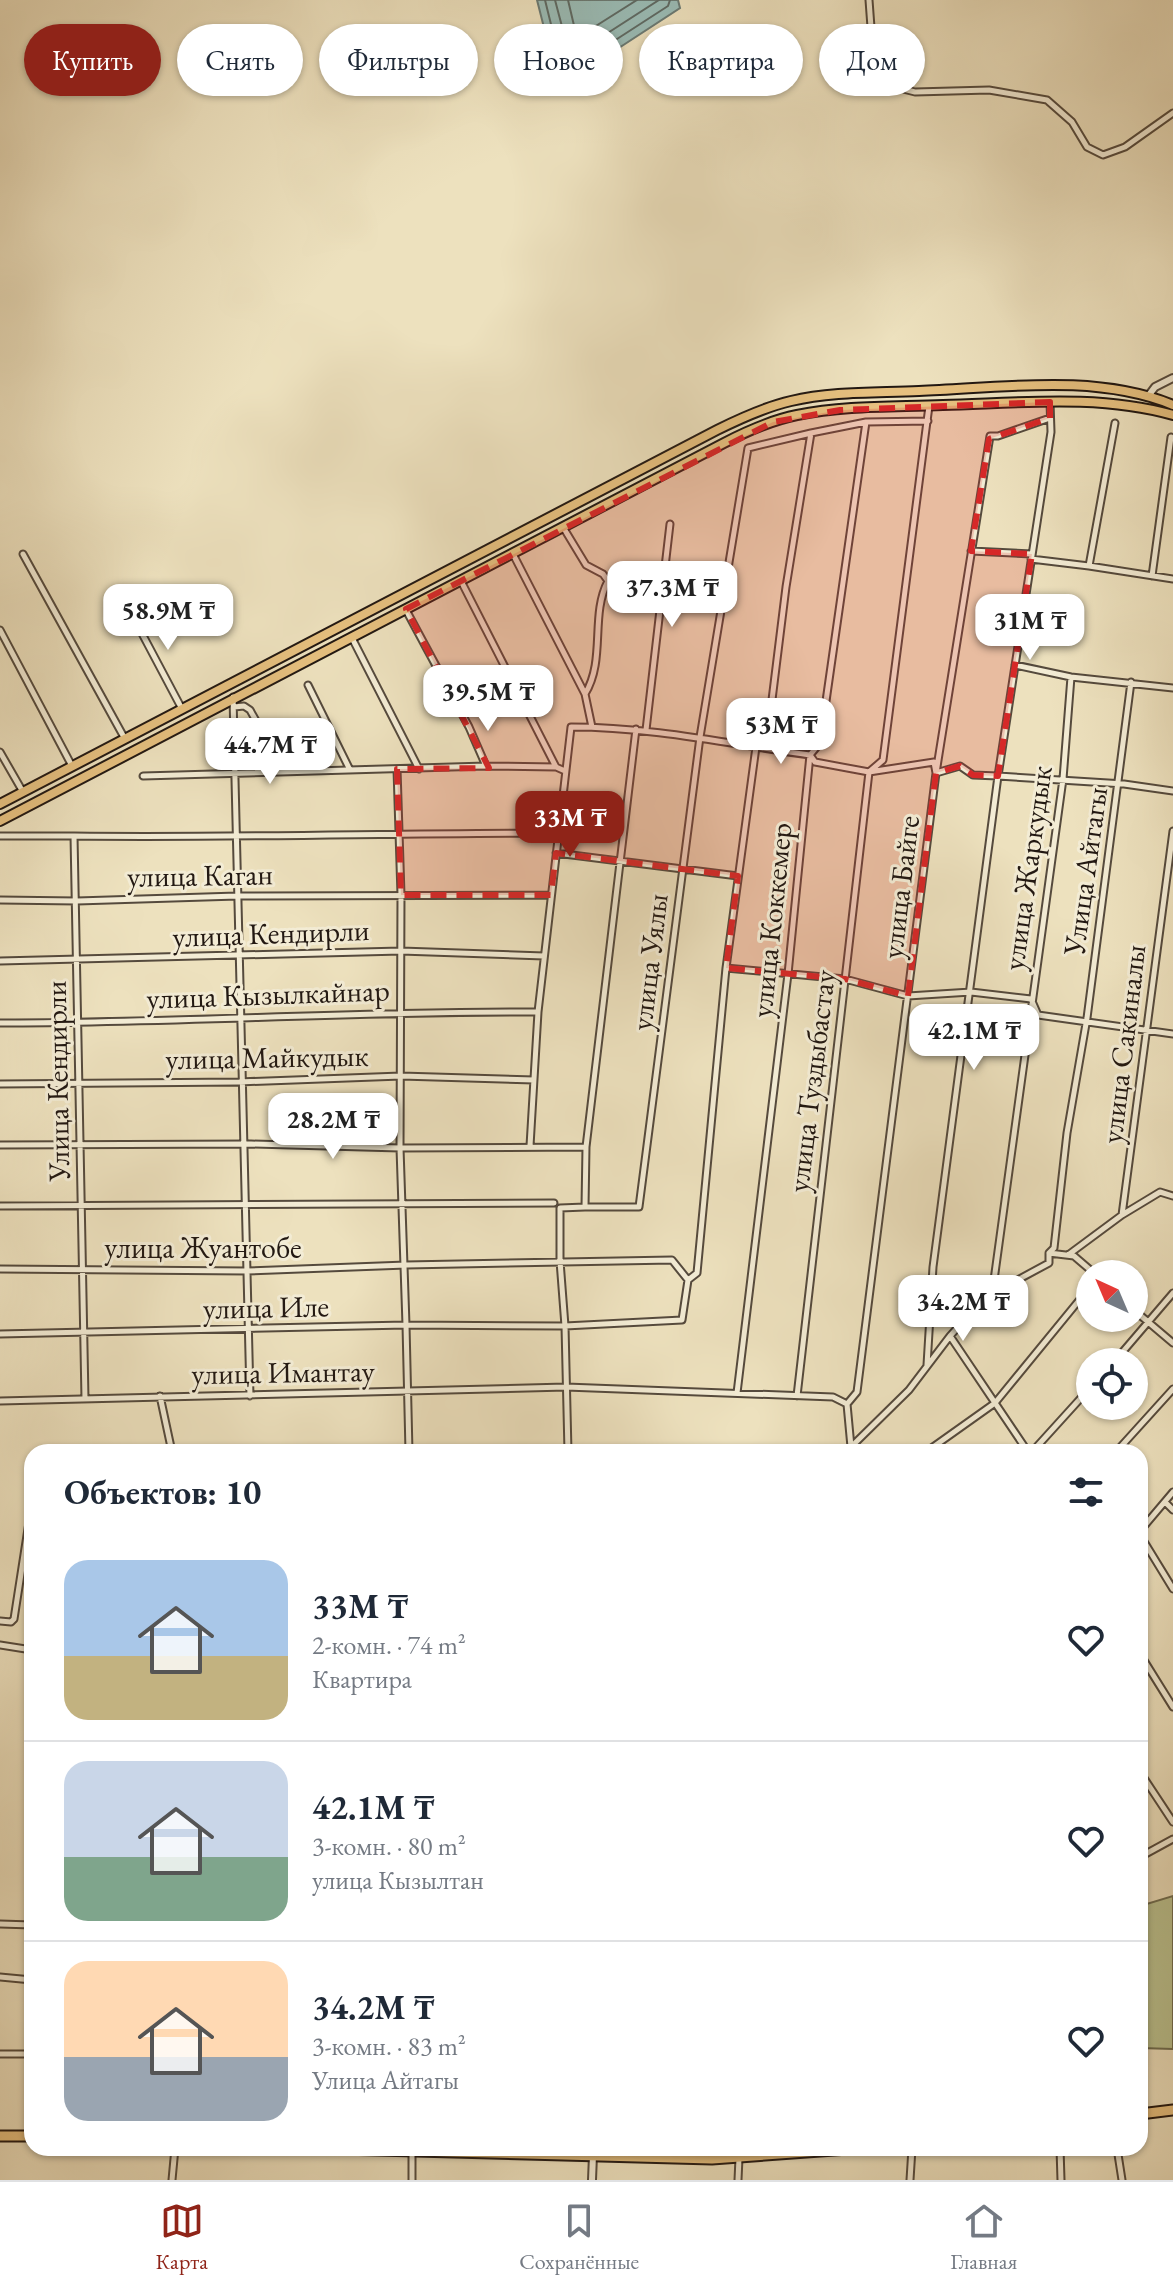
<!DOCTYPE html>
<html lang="ru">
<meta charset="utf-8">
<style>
:root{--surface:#fff;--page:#f6f6f7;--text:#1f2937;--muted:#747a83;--line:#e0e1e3;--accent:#8f2418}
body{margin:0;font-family:"EB Garamond",serif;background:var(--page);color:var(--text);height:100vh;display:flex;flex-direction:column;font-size:30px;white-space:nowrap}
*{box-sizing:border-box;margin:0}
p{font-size:26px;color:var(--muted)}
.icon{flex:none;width:44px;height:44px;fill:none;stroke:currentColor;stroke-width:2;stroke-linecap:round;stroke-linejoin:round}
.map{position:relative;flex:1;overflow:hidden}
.panel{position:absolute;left:24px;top:1444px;width:1124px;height:712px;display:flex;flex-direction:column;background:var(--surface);border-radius:24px;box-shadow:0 2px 6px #0004}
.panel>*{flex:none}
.top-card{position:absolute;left:24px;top:24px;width:1126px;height:72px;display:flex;gap:16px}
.needle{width:52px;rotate:316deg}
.buttons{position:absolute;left:1076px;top:1260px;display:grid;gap:16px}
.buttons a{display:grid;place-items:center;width:72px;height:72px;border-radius:50%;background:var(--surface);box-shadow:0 2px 6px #0004;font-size:40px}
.price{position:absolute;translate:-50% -68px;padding:0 18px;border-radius:16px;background:#fff;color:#222;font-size:26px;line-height:52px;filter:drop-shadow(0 2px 4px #0008)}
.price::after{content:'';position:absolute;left:50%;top:48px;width:24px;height:18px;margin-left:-12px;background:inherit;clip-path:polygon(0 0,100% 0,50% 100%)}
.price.active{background:var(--accent);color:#fff}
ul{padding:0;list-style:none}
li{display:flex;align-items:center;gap:24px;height:200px;padding:0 40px}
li+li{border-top:2px solid var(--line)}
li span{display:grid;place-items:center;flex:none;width:224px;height:160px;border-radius:24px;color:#555}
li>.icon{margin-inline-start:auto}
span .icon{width:96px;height:96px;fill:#fffc;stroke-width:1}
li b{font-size:34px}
h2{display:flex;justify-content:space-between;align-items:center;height:96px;padding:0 40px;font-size:34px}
.tag{padding:0 28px;border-radius:36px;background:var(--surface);box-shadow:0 2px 6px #0004;font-size:28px;line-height:72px}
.tag.active{background:var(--accent);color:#fff}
.tabs{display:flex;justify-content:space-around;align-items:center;height:112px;border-top:2px solid var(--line);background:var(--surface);font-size:22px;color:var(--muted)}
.tabs a{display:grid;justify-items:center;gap:4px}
.tabs .active{color:var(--accent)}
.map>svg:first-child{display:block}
.green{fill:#bac290;stroke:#6e6d51;stroke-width:2}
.water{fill:#9abcb6;stroke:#6a7a74;stroke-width:2}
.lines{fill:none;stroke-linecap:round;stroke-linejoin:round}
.shore{stroke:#5e6a64;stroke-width:2}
.minor-casing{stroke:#554a3d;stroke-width:9}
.tertiary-casing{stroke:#554a3d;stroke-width:10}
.primary-casing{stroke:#221812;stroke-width:12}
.trunk-casing{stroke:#221812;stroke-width:13}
.minor{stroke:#f3ecd5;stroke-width:5}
.tertiary{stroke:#f3ecd5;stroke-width:6}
.primary{stroke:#e6c07f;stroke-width:8}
.trunk{stroke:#e6c07f;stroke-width:9}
.marked{fill:#d62828;fill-opacity:0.2;stroke:#d62828;stroke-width:6;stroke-dasharray:16 10;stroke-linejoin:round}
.labels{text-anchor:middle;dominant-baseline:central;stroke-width:6;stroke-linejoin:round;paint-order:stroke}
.street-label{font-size:30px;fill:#221812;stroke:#f3ecd5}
</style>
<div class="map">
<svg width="1173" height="2180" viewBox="0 0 1173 2180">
<rect width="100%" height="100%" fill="#ede1be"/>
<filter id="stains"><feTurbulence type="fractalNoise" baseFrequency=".0025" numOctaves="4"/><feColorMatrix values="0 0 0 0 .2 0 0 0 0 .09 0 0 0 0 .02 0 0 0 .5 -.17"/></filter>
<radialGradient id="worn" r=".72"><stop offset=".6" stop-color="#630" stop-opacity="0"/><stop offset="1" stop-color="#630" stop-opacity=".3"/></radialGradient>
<!-- green -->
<path class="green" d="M1173 1896V2049L1140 2048V1906Z"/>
<!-- water -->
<path class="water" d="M537 0H678L680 8 559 87Z"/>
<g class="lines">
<!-- shore -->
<path class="shore" d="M545 0 562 69 566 72 668 6 670 0
M555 0 569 53 572 56 659 0
M568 0 576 34 580 36 637 0"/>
<!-- minor casing -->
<g class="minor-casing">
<path id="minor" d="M869 0 875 82 915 92 989 90 1047 100 1072 122 1087 147 1103 155 1125 147 1173 113
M1050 402 1051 432 998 776 1124 784 1173 791
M1115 423 1089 566 1173 579
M563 527 586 565 603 574 608 581C590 615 606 660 585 694
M971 551 1032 554
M23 554 125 739
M513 554 585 694 592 727
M1031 559 1089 566
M1152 576 1171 437
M461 581 556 767
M129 609 182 709
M0 630 72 766
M352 638 419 769
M1015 665 1071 677 1173 688
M308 685 350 770
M233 697 250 1396
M234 707 244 706 250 710 284 771
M636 729 586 1147 585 1207 560 1208V1261L565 1326 682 1320 688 1280 697 1273 726 968 756 747
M646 730 670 524
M760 746 767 740 786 587 811 433 866 422
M0 752 23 792
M486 766 556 767 565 771
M397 769 401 895 400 1148 406 1325 565 1326 568 1452
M143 776 486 766 469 727 406 610
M0 836H74L85 1399
M74 836C235 838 397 833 559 833
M556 853 738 876
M0 900 77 901 237 896 551 895
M0 961 401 951 544 956
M726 968 845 979 908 996 971 992 1031 999 1038 1015 1173 1034
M0 1023C179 1023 358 1011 538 1012
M0 1084 239 1082 401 1076 534 1080
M0 1145 251 1144 400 1148 586 1147
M530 1146 538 1012 571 727C652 727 730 744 810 755L815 762 869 772 883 760 929 406
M0 1206 554 1203
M585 1207H639L700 737 748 448 811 433
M1122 1215 1173 831
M1049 1253 1054 1248 1067 1133 1087 1018 1131 682
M1068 1255 1122 1215 1160 1192 1173 1196
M0 1269 247 1271 406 1265 672 1260 688 1280
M991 1302 1063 779 1071 677
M1134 1310 1173 1343
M0 1334 406 1325 409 1452
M950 1336 1028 1452
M1114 1362 1173 1293
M737 1393 788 974 810 755 820 743 866 422 928 421
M160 1396 172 1452
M797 1396 869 772 934 762 936 773 960 766 973 775 998 776 933 1267 927 1365
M0 1401 566 1387 833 1397 847 1404
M847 1404 857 1392 936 773 990 436H998L1050 418
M847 1404 851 1447 855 1452
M851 1447 909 1390 950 1336 970 1314 991 1302 997 1291 1049 1263V1253L1074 1256 1095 1274
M926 1452 995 1403 1090 1287
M1032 1452 1090 1388
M1116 1452 1173 1389
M1165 1502 1173 1510
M1140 1531 1173 1492
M1140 1535 1173 1589
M0 1621 11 1622 14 1619 32 1503
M0 1645 32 1650
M1140 1654 1173 1707
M1140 1772 1173 1822
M1140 1857 1173 1839
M0 1924 32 1925
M0 1977 32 1980
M0 2054H32
M1060 2148 1061 2180
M1117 2148 1122 2180
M172 2180 175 2148
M412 2180V2151
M738 2180 739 2158
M910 2180 912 2148"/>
</g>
<!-- tertiary casing -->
<g class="tertiary-casing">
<path id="tertiary" d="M1149 395 1155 387 1173 378
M592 2180 593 2155"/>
</g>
<!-- primary casing -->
<g class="primary-casing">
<path id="primary" d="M0 804 717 430C741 418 765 407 791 401 832 391 877 393 919 391 1001 388 1095 373 1173 405
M0 821 724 443C747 431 772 420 797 415 845 405 895 407 943 405 1019 403 1099 394 1173 415"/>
</g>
<!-- trunk casing -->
<g class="trunk-casing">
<path id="trunk" d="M1140 2114 1173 2110
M0 2136H32
M302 2148 712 2159 862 2148
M720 2153 777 2149"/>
</g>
<!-- minor -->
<use href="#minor" class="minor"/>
<!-- tertiary -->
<use href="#tertiary" class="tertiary"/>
<!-- primary -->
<use href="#primary" class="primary"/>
<!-- trunk -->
<use href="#trunk" class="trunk"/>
</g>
<!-- marked area -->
<path class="marked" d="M1050 402V418L989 439 971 551 1032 554 998 776 973 775 960 766 936 773 908 996 845 979 726 968 738 876 556 853 551 895H401L397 769 489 768 406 609 773 422 840 410Z"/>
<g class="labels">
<!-- street labels -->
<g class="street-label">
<text transform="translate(1027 868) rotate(-82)">улица Жаркудык</text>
<text transform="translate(1085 871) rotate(-82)">Улица Айтагы</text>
<text transform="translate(200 875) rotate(-1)">улица Каган</text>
<text transform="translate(900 887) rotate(-83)">улица Байге</text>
<text transform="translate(771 920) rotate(-84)">улица Коккемер</text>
<text transform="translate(271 933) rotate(-2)">улица Кендирли</text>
<text transform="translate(649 962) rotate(-83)">улица Уялы</text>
<text transform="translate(268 994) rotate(-2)">улица Кызылкайнар</text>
<text transform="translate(1123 1044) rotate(-83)">улица Сакиналы</text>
<text transform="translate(267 1057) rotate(-1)">улица Майкудык</text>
<text transform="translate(57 1081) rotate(-91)">Улица Кендирли</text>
<text transform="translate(811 1081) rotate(-83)">улица Туздыбастау</text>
<text x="203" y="1247">улица Жуантобе</text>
<text transform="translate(266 1307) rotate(-1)">улица Иле</text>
<text transform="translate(283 1372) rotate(-1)">улица Имантау</text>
</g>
</g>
<rect width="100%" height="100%" filter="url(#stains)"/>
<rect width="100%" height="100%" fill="url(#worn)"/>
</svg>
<div class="buttons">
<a><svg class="needle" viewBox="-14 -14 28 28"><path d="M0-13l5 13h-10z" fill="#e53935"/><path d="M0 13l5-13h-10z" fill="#747a83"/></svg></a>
<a><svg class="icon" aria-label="locate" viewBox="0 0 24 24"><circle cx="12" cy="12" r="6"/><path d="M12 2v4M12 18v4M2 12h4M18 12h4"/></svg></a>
</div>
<b class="price" style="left:672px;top:629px">37.3M ₸</b>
<b class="price" style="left:168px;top:652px">58.9M ₸</b>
<b class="price" style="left:1030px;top:662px">31M ₸</b>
<b class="price" style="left:488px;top:733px">39.5M ₸</b>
<b class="price" style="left:781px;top:766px">53M ₸</b>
<b class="price" style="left:270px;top:786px">44.7M ₸</b>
<b class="price active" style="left:570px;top:859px">33M ₸</b>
<b class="price" style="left:974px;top:1072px">42.1M ₸</b>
<b class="price" style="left:333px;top:1161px">28.2M ₸</b>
<b class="price" style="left:963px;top:1343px">34.2M ₸</b>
<div class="top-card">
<a class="tag active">Купить</a>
<a class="tag">Снять</a>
<a class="tag">Фильтры</a>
<a class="tag">Новое</a>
<a class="tag">Квартира</a>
<a class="tag">Дом</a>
</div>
<section class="panel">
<h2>Объектов: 10<svg class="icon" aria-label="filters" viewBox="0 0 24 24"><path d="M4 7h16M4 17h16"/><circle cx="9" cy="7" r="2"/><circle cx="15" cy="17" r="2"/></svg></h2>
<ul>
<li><span style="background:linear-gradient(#a9c7e8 60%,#c2b280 0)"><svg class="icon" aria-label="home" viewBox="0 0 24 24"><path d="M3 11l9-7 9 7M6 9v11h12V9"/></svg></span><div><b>33M ₸</b><p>2-комн. · 74 m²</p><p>Квартира</p></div><svg class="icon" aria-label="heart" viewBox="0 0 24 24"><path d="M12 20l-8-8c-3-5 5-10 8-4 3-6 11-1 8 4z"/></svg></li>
<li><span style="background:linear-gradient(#c9d6e8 60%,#7fa58c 0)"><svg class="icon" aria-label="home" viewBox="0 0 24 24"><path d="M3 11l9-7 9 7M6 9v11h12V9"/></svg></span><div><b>42.1M ₸</b><p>3-комн. · 80 m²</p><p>улица Кызылтан</p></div><svg class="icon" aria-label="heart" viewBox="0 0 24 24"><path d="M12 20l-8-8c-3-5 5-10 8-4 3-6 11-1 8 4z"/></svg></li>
<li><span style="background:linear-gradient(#ffd9b3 60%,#9aa5b1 0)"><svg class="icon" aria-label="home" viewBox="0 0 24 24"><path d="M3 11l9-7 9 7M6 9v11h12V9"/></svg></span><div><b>34.2M ₸</b><p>3-комн. · 83 m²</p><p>Улица Айтагы</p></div><svg class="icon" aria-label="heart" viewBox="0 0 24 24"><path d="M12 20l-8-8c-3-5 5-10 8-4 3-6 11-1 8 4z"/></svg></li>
</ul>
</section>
</div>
<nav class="tabs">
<a class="active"><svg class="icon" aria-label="map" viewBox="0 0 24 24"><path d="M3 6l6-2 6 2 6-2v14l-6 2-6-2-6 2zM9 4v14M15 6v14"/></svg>Карта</a>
<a><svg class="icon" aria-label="saved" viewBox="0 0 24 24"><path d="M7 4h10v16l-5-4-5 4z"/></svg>Сохранённые</a>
<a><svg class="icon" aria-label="home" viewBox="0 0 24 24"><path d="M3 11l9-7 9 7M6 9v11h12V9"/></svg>Главная</a>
</nav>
